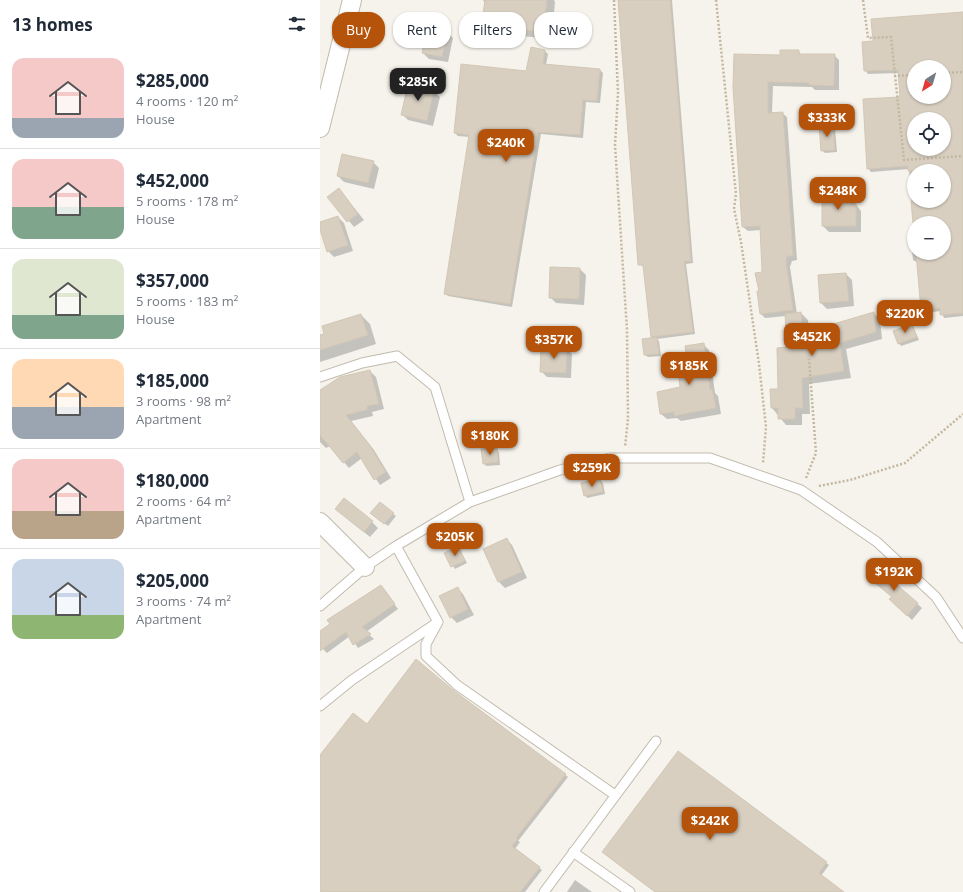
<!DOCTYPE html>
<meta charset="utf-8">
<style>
:root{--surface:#fff;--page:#f2f2f3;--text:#1f2937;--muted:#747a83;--line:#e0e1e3;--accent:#b45309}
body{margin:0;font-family:"Open Sans",sans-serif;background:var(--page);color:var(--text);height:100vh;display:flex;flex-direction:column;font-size:15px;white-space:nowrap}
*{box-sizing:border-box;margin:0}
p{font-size:13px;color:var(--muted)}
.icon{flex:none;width:22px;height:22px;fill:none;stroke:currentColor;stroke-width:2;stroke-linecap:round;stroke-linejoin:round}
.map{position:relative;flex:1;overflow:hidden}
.side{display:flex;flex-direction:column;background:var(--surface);width:320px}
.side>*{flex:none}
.hud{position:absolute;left:12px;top:12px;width:380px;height:36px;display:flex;gap:8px}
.needle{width:26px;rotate:217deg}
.buttons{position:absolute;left:587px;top:60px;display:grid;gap:8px}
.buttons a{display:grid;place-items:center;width:44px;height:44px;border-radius:50%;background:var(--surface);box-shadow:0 1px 3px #0004;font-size:20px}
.price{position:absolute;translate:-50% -34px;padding:0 9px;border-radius:8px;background:var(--accent);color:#fff;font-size:13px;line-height:26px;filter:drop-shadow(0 1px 2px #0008)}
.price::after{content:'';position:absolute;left:50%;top:24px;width:12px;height:9px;margin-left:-6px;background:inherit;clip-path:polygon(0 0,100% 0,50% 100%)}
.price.on{background:#222;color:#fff}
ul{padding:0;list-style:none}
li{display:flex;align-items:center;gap:12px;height:100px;padding:0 12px}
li+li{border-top:1px solid var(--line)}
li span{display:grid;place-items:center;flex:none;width:112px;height:80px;border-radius:12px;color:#555}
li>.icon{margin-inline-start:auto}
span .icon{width:48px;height:48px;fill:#fffc;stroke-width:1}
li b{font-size:17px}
h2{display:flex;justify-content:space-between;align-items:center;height:48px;padding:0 12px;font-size:17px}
.pill{padding:0 14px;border-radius:16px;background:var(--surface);box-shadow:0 1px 3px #0004;font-size:14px;line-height:36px}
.pill.on{background:var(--accent);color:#fff}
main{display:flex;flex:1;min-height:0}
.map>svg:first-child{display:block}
.shadow{fill:#0003;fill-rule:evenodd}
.building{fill:#d8cfc1;stroke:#d3c7b4;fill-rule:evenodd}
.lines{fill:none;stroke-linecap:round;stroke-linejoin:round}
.service-casing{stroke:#c2bbae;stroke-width:11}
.minor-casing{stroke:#c2bbae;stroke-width:20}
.path{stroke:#c4b79f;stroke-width:2.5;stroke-dasharray:2 2;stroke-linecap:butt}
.service{stroke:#fff;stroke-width:9}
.minor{stroke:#fff;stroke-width:18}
</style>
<main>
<section class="side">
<h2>13 homes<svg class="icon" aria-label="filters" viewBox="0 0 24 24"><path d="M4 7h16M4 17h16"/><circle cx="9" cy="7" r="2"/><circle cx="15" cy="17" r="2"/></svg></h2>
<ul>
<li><span style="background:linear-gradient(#f6c9c9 75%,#9aa5b1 0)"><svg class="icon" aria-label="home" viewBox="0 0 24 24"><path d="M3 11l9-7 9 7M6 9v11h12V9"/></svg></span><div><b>$285,000</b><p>4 rooms · 120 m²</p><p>House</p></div></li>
<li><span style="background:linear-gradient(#f6c9c9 60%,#7fa58c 0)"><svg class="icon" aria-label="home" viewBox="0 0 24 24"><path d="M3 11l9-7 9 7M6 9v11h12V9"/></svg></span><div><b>$452,000</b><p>5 rooms · 178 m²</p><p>House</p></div></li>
<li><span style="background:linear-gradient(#dfe7d0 70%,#7fa58c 0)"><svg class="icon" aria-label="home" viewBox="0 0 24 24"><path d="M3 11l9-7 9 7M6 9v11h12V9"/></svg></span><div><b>$357,000</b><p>5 rooms · 183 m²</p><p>House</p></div></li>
<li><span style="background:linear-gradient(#ffd9b3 60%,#9aa5b1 0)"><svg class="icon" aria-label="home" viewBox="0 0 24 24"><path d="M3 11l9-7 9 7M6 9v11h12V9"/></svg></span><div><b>$185,000</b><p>3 rooms · 98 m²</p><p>Apartment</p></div></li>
<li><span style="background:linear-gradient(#f6c9c9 65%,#b9a48a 0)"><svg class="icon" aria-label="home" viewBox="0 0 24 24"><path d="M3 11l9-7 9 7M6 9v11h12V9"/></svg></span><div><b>$180,000</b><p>2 rooms · 64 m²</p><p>Apartment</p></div></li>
<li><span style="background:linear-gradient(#c9d6e8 70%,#8fb573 0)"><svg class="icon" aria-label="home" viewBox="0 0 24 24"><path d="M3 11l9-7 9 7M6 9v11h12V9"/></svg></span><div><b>$205,000</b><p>3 rooms · 74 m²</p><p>Apartment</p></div></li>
</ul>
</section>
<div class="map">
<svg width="643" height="892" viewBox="0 0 643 892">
<rect width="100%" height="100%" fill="#f6f3ec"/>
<!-- shadow -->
<path class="shadow" d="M163 0H234L235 2 233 23H229L228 31 221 30 220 38 194 35 186 27 187 23 172 22 164 14 165 3Z
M299 0H352L373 263 366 264 375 334 337 339 339 341 341 356 328 357 325 355 335 339 332 336 324 267 319 264Z
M643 13V316L624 318 621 311 605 313 602 310 598 263 593 260 590 230H594V253H624V223H594V227L589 169 551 172 548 168 581 97 579 73 548 74 545 70 554 42ZM594 67H624V97H594ZM594 119H624V149H594ZM594 171H624V201H594Z
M127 32 133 38 128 62 109 59 103 53Z
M225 51 228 54 226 65 280 70 283 73 280 103 266 102 263 138 221 134 192 307 128 296 125 293 150 137 138 136 135 133 207 72Z
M478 51 482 55H514L519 60V90H495L492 87 453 86 452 113H462L467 117 477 260 472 261 470 267 477 314 481 313 488 320 489 332 554 313 560 320 562 339 526 349 531 378 489 384 490 414H482V425H466L452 408 451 390H459L468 348 466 316 445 318 441 314 443 273 441 230 428 231 423 227 414 87 461 56Z
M114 91 120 97 113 126 88 120 82 114Z
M512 125 515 128 517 152 505 153 502 150Z
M53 162 59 168 54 189 24 182 18 176Z
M19 189 44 220 34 227 9 197Z
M530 197 541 211V232H509L503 226Z
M18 217 24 223 33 251 14 257 8 251 0 223Z
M260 269 266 275 264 305 236 303 230 297Z
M526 274 532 280 534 306 507 309 501 303Z
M41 315 50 324 56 344 0 362V336Z
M592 325 599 340 581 346 579 343Z
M383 344 389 350 395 393 398 396 401 414 361 421 357 418 347 419 341 414 362 388 368 360Z
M246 348 252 354 251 378 227 377 221 371Z
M50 371 56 377 64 409 52 412 53 416 31 421 54 450 71 478 60 485 42 458 29 468 10 446 6 448 0 442V412Z
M176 449 179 452 180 465 166 466 164 463Z
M280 480 283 483 285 494 267 498 265 495Z
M22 514 52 522 58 528 50 537Z
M73 514 76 516 68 526 54 516Z
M186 539 192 545 207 578 185 588 179 582Z
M139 548 147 563 135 569 126 554Z
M557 568 602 608 592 620 575 604 572 597 549 577Z
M61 586 78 609 46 632 54 639 38 648 30 636 7 653 0 646V632L11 624 9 620Z
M137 588 143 594 154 615 137 623 131 617Z
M133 691 248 777 198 841 200 842 195 849 222 870 205 892H0V757L47 725Z
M283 852 506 863 509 865 501 876 522 892H336Z
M255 880 272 892H247Z"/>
<!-- building -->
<path class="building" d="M165 0H227L225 16 221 15 220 23 214 22 213 31 185 28 186 17 163 14Z
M298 0H350L371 261H364L373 332 331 337 323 265H318Z
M643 12V313L620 315V308L601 310 596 253H624V223H593L591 201H624V171H588V166L547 169 543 99 580 97 578 70 544 71 542 42 553 41 551 19ZM594 67H624V97H594ZM594 119H624V149H594Z
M107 28 128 32 122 57 102 53Z
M211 47 225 50 223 64 280 69 277 101 263 100 260 135 218 132 190 304 124 294 149 135 134 133 141 64 206 71Z
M460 50H479V54H515L514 86 489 85V83L448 82V113L463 112 473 256H467L466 261 473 310 440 314 437 291H439L435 273 442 272 440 226 422 227 413 87 414 54 460 55Z
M88 84 114 90 107 121 81 115Z
M513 124 515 150 501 151 499 125Z
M22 154 54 161 48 183 17 176Z
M19 188 38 214 27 222 7 197Z
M502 196H531V204H536V226H502Z
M18 216 28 245 7 252 0 230V222Z
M230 267 260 268 259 299 229 298Z
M526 273 529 301 500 303 498 275Z
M481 312 483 333 554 312 556 332 520 343 524 371 482 378 483 408H475V419H458V408H451L450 389H458L457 348 467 347 465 314Z
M41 314 48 335 0 350V335L4 334 2 326Z
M592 324 597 337 578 344 573 331Z
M337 337 339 354 324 355 322 339Z
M384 343 390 390 392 389 396 408 354 416V412L340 414 337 392 360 387 357 361 367 359 365 346Z
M221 346 247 347 246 373 220 372Z
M50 370 59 404 47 406V410L26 415 48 443 66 472 54 480 37 452 23 463 0 435V390L20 377Z
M177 448 178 462 163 464 161 449Z
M280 479 283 492 264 496 261 483Z
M24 498 53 521 44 532 15 509Z
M60 502 74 513 64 524 50 513Z
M187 538 202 572 178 582 163 549Z
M139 547 145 561 131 567 124 553Z
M556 567 598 603 587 616 569 599 572 597 548 577Z
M61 585 75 604 42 627 51 634 33 645 26 632 0 651V631L10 624 7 620Z
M138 587 148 609 130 618 119 596Z
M96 659 133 690 246 774 196 838 198 839 192 846 220 867 200 892H0V755L33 713 47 724Z
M358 751 507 862 499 873 524 892H335L282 852Z"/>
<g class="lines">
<!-- service casing -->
<g class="service-casing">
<path id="service" d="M0 377 42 363 77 356 115 387 150 502
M0 606 45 567 76 546 150 502 240 470 290 458H390L481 490 557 542 616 597 643 638
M118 622 106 644V656L137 685 295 795
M0 706 32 680 118 622 76 546
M253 852 310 892
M224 892 336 741"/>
</g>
<!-- minor casing -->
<g class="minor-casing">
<path id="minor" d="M0 128 32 0
M0 522 45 567"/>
</g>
<!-- path -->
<path class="path" d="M294 0 298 93 295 145 307 330 308 419 305 447
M396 0 416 194 414 209 421 242 439 364 446 427 443 463
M543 0 548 38 571 37 584 160 643 156
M624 73 643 72
M574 76 594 75
M486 478 496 453 489 359
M499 486 530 480 585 463 643 414"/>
<!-- service -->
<use href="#service" class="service"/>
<!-- minor -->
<use href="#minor" class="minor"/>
</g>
</svg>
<div class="buttons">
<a><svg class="needle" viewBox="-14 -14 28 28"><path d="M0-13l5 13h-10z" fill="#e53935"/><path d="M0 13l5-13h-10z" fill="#747a83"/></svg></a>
<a><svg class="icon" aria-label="locate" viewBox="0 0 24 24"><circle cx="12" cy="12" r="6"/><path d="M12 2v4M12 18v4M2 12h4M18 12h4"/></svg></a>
<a>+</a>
<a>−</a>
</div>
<b class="price on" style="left:98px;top:102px">$285K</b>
<b class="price" style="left:507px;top:138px">$333K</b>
<b class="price" style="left:186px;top:163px">$240K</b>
<b class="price" style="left:518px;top:211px">$248K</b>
<b class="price" style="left:585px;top:334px">$220K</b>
<b class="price" style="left:492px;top:357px">$452K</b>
<b class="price" style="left:234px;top:360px">$357K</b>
<b class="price" style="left:369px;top:386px">$185K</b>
<b class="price" style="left:170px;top:456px">$180K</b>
<b class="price" style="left:272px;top:488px">$259K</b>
<b class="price" style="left:135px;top:557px">$205K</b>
<b class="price" style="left:574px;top:592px">$192K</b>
<b class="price" style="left:390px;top:841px">$242K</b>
<div class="hud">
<a class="pill on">Buy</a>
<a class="pill">Rent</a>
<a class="pill">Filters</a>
<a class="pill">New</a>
</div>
</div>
</main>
